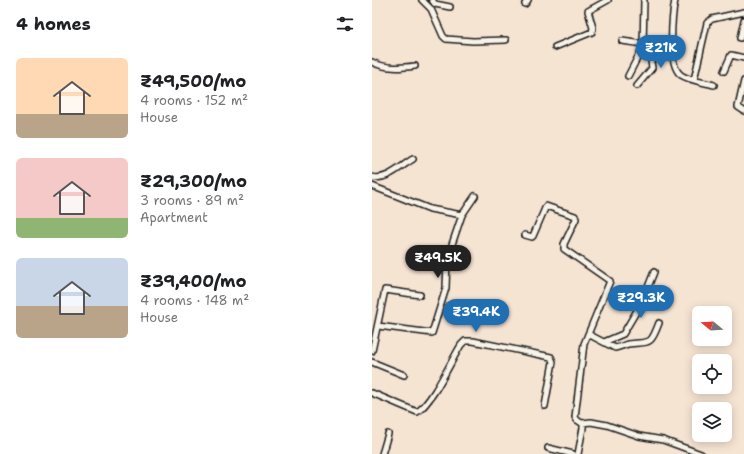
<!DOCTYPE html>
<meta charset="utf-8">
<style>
:root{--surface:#fff;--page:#f6f6f6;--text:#202124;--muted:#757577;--accent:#1f6fb2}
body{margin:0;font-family:"Shantell Sans",sans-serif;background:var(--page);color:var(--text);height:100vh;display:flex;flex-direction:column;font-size:15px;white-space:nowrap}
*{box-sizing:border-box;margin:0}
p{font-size:13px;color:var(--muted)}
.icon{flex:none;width:22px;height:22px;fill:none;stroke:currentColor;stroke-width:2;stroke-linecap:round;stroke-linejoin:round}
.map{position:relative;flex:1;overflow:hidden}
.side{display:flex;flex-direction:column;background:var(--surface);width:372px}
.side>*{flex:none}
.needle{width:26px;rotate:288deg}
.fabs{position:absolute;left:320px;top:306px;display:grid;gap:8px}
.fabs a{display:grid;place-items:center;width:40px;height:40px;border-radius:6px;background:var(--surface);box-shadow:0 2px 10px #0003;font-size:20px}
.price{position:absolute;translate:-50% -34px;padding:0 9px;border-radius:14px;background:var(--accent);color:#fff;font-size:13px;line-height:26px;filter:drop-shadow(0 1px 2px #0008)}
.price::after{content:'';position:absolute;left:50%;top:24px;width:12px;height:9px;margin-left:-6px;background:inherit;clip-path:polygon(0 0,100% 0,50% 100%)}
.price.active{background:#222;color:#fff}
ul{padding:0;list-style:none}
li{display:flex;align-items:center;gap:12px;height:100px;padding:0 16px}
li span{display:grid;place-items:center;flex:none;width:112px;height:80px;border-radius:6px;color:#555}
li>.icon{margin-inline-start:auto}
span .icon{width:48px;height:48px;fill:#fffc;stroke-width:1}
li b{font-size:17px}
h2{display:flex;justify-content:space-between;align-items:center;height:48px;padding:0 16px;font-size:17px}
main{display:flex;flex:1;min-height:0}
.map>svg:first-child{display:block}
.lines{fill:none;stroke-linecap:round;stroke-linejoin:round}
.street-casing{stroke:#1c1c1c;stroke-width:8}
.street{stroke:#f7f3e8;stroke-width:5}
</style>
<main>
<section class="side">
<h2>4 homes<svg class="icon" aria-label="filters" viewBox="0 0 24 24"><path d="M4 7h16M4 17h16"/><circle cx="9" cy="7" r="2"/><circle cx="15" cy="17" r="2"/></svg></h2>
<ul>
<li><span style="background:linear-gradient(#ffd9b3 70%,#b9a48a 0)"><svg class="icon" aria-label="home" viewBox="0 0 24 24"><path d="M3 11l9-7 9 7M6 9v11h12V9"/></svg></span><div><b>₹49,500/mo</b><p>4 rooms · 152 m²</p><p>House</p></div></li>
<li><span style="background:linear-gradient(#f6c9c9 75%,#8fb573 0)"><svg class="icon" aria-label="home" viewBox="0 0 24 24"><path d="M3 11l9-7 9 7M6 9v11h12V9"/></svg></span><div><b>₹29,300/mo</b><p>3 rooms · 89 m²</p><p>Apartment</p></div></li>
<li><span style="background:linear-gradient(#c9d6e8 60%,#b9a48a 0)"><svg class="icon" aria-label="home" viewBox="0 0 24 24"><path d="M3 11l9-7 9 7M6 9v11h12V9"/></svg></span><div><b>₹39,400/mo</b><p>4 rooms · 148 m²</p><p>House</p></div></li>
</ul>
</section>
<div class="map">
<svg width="372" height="454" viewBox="0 0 372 454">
<rect width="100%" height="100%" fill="#f6e4d3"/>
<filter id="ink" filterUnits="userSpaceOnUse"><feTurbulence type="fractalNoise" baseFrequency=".025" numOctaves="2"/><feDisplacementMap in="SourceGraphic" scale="8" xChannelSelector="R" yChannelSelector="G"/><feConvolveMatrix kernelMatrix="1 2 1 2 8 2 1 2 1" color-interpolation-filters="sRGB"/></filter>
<g filter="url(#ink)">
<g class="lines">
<!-- street casing -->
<g class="street-casing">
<path id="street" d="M50 0 59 9 71 36 74 39 101 41 134 40
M60 0 63 4 78 7
M303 0C300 16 295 65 309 75 318 81 332 82 342 85
M153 4 156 0
M368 38 372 20
M250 41 271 44
M183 47 220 32 221 28 216 11 236 0
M0 62C14 69 28 68 43 66
M352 71 359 55 372 58
M256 76 271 47 272 0
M322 80 335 23 340 19 372 12
M372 81 366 107 372 111
M265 86 280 68 279 61 292 52 300 43
M0 177C15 181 29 166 41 159
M0 186 58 209 90 215
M153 235 160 237 161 236 174 206 203 216 204 219 192 244V249L238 281 212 344 203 417 205 420 211 424V428L206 454
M6 326 60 333 74 288 75 259 90 215 103 196
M216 334 243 348C248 347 252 345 256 344 278 341 278 347 287 323
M232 342 251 334 270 302 282 272
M0 351 13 290 48 295
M0 362 32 375
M0 393 45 412C60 403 79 361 89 345L93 341H101L179 357 181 362 173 406
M210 423 219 422 235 425 267 436 291 440 329 454
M176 448 201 454
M10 454 16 434"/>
</g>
<!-- street -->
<use href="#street" class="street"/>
</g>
</g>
</svg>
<div class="fabs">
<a><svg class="needle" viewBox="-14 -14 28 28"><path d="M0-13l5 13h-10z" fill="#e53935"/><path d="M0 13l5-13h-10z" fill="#757577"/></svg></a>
<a><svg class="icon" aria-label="locate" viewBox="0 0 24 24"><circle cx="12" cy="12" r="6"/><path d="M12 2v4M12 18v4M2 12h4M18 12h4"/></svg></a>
<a><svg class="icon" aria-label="layers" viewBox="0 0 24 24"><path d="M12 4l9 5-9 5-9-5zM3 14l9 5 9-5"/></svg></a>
</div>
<b class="price" style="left:289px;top:69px">₹21K</b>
<b class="price active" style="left:66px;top:279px">₹49.5K</b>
<b class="price" style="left:269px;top:319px">₹29.3K</b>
<b class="price" style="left:104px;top:333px">₹39.4K</b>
</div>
</main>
